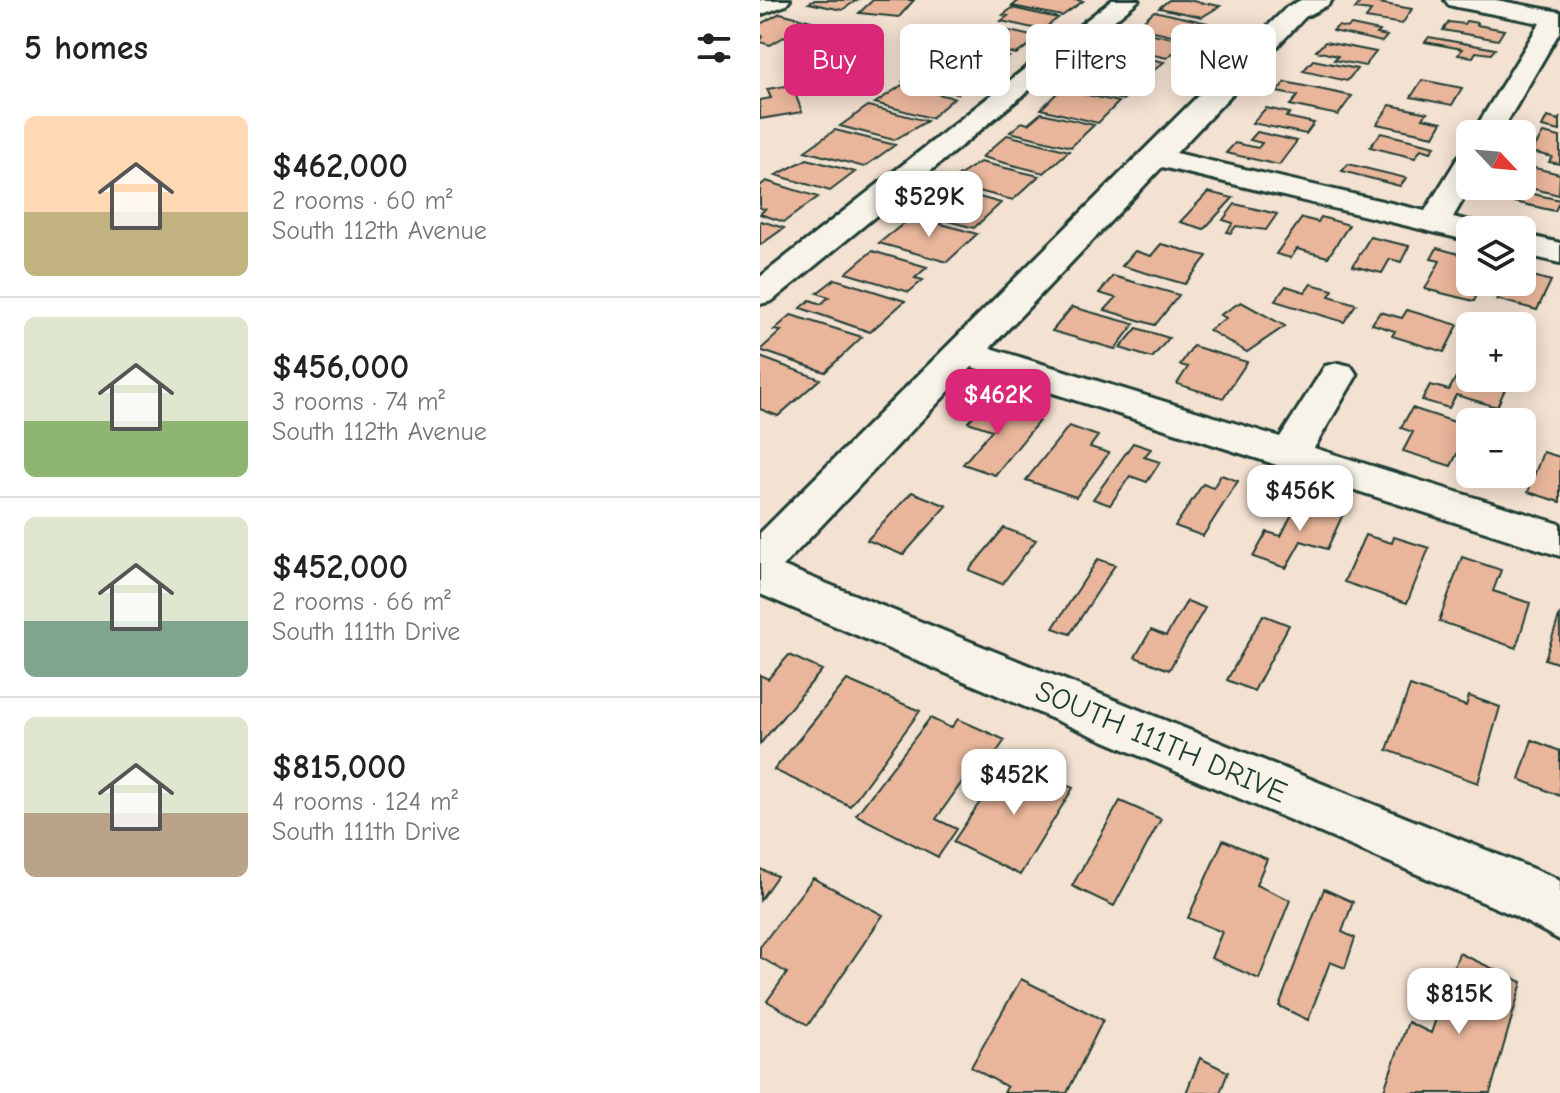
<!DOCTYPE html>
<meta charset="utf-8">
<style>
:root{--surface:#fff;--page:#f6f6f6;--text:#222;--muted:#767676;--line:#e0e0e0;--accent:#db2777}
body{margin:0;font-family:"Comic Neue",sans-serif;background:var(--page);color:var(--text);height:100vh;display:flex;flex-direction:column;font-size:30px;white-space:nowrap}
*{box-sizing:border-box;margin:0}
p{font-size:26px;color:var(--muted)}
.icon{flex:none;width:44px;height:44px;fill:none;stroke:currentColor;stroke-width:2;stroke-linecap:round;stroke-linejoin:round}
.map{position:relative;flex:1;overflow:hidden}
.side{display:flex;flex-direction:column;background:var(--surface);width:760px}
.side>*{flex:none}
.top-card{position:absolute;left:24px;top:24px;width:656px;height:72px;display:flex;gap:16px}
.needle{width:52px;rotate:116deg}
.tools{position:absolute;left:696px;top:120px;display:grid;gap:16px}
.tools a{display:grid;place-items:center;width:80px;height:80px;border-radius:12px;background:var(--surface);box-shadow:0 4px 20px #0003;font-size:40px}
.price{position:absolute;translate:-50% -68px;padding:0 18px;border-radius:16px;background:#fff;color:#222;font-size:26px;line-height:52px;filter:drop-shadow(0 2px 4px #0008)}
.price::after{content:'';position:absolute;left:50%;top:48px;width:24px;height:18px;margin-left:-12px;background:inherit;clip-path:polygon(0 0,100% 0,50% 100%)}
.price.current{background:var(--accent);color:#fff}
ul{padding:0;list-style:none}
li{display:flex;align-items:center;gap:24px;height:200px;padding:0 24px}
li+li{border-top:2px solid var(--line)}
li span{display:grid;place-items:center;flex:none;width:224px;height:160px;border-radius:12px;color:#555}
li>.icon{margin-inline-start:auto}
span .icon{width:96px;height:96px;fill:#fffc;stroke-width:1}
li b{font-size:34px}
h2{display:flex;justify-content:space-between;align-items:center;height:96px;padding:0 24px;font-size:34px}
.pill{padding:0 28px;border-radius:12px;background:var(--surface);box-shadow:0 4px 20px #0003;font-size:28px;line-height:72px}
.pill.current{background:var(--accent);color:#fff}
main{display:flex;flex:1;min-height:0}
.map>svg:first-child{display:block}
.building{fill:#e9b69b;stroke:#1f3d34;stroke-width:2}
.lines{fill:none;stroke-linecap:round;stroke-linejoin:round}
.minor-casing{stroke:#1f3d34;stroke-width:6}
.minor{fill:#f7f3e8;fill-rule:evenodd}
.labels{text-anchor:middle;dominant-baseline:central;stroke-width:6;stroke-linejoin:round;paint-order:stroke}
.street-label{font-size:30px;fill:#1f3d34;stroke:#f7f3e8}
</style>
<main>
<section class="side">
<h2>5 homes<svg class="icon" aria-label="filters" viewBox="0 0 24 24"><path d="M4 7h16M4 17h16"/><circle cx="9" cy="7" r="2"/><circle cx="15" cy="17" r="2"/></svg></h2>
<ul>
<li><span style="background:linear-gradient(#ffd9b3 60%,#c2b280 0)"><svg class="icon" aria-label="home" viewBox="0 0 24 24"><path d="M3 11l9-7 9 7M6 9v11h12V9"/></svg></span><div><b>$462,000</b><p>2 rooms · 60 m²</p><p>South 112th Avenue</p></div></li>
<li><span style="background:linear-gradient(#dfe7d0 65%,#8fb573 0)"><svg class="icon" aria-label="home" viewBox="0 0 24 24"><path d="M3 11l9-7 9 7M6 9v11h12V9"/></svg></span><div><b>$456,000</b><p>3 rooms · 74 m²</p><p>South 112th Avenue</p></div></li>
<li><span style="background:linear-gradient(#dfe7d0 65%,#7fa58c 0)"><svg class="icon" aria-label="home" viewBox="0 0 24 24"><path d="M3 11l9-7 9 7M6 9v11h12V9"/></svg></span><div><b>$452,000</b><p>2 rooms · 66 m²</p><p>South 111th Drive</p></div></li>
<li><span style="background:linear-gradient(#dfe7d0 60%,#b9a48a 0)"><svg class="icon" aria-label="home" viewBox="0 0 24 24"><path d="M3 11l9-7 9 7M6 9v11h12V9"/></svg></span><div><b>$815,000</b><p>4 rooms · 124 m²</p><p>South 111th Drive</p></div></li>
</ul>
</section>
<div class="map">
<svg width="800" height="1093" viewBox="0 0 800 1093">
<rect width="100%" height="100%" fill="#f3e1d1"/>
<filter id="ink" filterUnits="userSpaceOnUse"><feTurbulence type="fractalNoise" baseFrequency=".0125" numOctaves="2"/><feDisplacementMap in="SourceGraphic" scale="16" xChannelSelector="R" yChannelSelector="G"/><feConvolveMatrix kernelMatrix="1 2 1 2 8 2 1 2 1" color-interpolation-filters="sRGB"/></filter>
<g filter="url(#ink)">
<!-- building -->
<path class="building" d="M55 0H97L82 10 49 3Z
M113 0H154L139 17 99 13Z
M260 0H317L323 1 302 16 252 6Z
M409 0H427L460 6 442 17 399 8Z
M602 0 652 9 642 24 606 18 611 11 595 9Z
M252 8 298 18 282 30 241 21 248 16 243 15Z
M394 11 448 23 429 39 376 27Z
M20 13 52 21 10 45 0 42 3 36 0 35V24Z
M706 21 718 23 717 25 744 30 738 40 683 30 689 22 704 24Z
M591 25 620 31 617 34 627 36 622 42 573 31 578 26 587 28Z
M227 26 280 38 256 54 204 42Z
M77 29 94 43 40 57 32 50 48 46 40 38Z
M374 30 427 41 407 58 352 46Z
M669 37 735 49 731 54 716 52 713 57 698 55 702 49 665 42Z
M565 42 616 52 605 66 574 60 578 56 556 51Z
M203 47 249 57 231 71 185 60Z
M350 50 404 62 388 75 334 63Z
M553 60 597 69 587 81 543 71Z
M64 63 105 67 86 87 27 79 38 69 55 72Z
M168 63 224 76 213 85 204 83 198 87 206 88 198 94 143 81Z
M327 68 383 81 363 100 305 87Z
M662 80 702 88 692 105 651 97Z
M525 82 592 96 578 115 530 105 538 96 517 92Z
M32 85 42 112 0 119V100L11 98 7 89Z
M142 85 194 98 171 118 115 103Z
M301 89 359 102 338 123 281 109Z
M630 105 667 113 663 118 682 122 674 136 617 124Z
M108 106 167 121 134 140 80 126Z
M506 108 530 113 526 117 554 123 546 134 492 123Z
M281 113 334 125 311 147 250 132 262 122 268 124Z
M787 117 799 120 800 117V131L782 127Z
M75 130 135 145 104 167 45 151Z
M497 132 537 141 519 165 466 153 475 143 498 148 502 143 490 140Z
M621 133 675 146 671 152 661 149 655 158 610 147Z
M783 133 800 137V164L789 162 792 157 772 152Z
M247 135 309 151 284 173 222 157Z
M47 159 95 172 70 191 16 175Z
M220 162 279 176 253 200 188 183Z
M588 164 646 178 640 186 582 171Z
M762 165 800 174 799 195 761 186Z
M6 181 58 197 24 222 0 214 5 209 0 208V186Z
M746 188 800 200 795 211 741 199Z
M201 192 241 203 214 228 154 212 170 199 188 204Z
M448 192 473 198 444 229 420 222Z
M475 204 517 214 506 230 476 226 471 233 467 232 473 223 463 220Z
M153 216 217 234 187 262 119 243Z
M561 217 589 225 568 257 537 249 531 258 516 254 542 218 558 222Z
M1 221 24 228 0 245V222Z
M610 237 649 246 641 262 630 259 622 273 593 266Z
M401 244 447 256 425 284 362 266 375 251 391 256Z
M677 248 710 257V282H723L714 301 665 289 680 261 671 259Z
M112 251 167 267 155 278 163 280 149 292 86 273Z
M762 273 791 281 777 310 737 299 746 282H762Z
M353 276 419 295 395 325 345 310 356 298 339 293Z
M75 279 145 301 110 332 41 308 50 300 61 304 69 297 57 293Z
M551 284 573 290 569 296 596 304 584 322 515 301 526 286 545 292Z
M481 302 525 326 487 352 449 330 466 318 460 315Z
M312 307 374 324 355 349 292 331Z
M647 310 698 325 684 352 632 336 635 331 612 324 620 312 642 318Z
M31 315 102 337 65 372 0 350 21 331 14 330Z
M377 328 409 338 392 358 360 348Z
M433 346 487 362 463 398 417 384 428 367 420 365Z
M0 357 60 379 18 416 0 409Z
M704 362 710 364V378H750L737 407 696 395 689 408 662 400 670 385 689 390Z
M224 403 279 421 235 475 203 464 232 430 208 422Z
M652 408 710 427 708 451 700 448 691 466 643 451 653 432 641 428Z
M309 426 338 436 330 447 349 453 316 497 266 480Z
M373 443 391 449 384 457 400 462 387 482 370 476 350 505 333 499Z
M783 452 800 457V502L768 492Z
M461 475 478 481 443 536 415 526 443 484 453 488Z
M152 492 187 506 143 555 107 540Z
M540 498 584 512 567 549 541 541 526 568 493 557 507 532 521 536Z
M244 528 276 540 242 584 209 570Z
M605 535 632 543 634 537 669 548 647 603 584 582Z
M702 557 741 570 733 591 770 603 756 648 679 621Z
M338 559 355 565 310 634 293 628Z
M427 601 445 608 409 670 375 657 391 630 406 636Z
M800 614V664L785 659Z
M503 615 529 625 494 691 467 680Z
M29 655 62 670 0 744V675L8 679Z
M87 680 160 711 90 806 14 770Z
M650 686 706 706 709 696 740 707 718 783 627 750Z
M170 718 191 728 198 719 245 740 229 763 219 758 176 819 197 829 178 857 96 815Z
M772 740 800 751V796L759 779Z
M249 759 313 788 260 875 193 842Z
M360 801 401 819 354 906 312 886Z
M463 840 507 859 496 885 530 900 499 979 451 958 462 932 428 918Z
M0 869 17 876 0 900Z
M53 878 123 915 48 1025 7 1001 27 973 0 957V947Z
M564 889 593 902 582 932 595 938 585 968 570 962 548 1020 519 1006Z
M699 953 762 982 730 1093H630L624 1090 648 1022 671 1033Z
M261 979 343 1020 307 1093H244L247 1087 211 1067Z
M440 1058 468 1072 460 1093H426Z"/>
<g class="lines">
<!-- minor casing -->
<g class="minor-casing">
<path id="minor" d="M0 0H30L26 5 0 15Z
M352 0H379L12 301 0 304V277Z
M541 0H572L568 5 545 17 416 153 665 211 699 156 710 153 711 186 693 217 721 224 726 230H710V241L402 167 230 348 520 437 565 366 578 363 591 366 597 375 554 448 800 524V556L212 367 23 566 793 877 800 881V940L753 915 0 594V533L527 7Z
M685 0H736L800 12V31L740 134H712L780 23 697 7 689 5Z
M762 234 800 243V263L762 254Z"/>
</g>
<!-- minor -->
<use href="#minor" class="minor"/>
</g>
</g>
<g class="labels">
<!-- street labels -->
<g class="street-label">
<text transform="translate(401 742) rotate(23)">SOUTH 111TH DRIVE</text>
</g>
</g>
</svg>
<div class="tools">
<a><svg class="needle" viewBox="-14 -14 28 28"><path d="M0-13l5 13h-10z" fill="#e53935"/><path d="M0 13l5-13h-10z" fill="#767676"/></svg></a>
<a><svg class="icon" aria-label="layers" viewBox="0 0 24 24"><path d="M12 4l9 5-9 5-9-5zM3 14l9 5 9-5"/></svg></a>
<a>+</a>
<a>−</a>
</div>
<b class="price" style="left:169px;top:239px">$529K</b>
<b class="price current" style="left:238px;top:437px">$462K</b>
<b class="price" style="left:540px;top:533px">$456K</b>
<b class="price" style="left:254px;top:817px">$452K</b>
<b class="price" style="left:699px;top:1036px">$815K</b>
<div class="top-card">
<a class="pill current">Buy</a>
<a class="pill">Rent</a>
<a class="pill">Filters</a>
<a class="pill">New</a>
</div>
</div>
</main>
